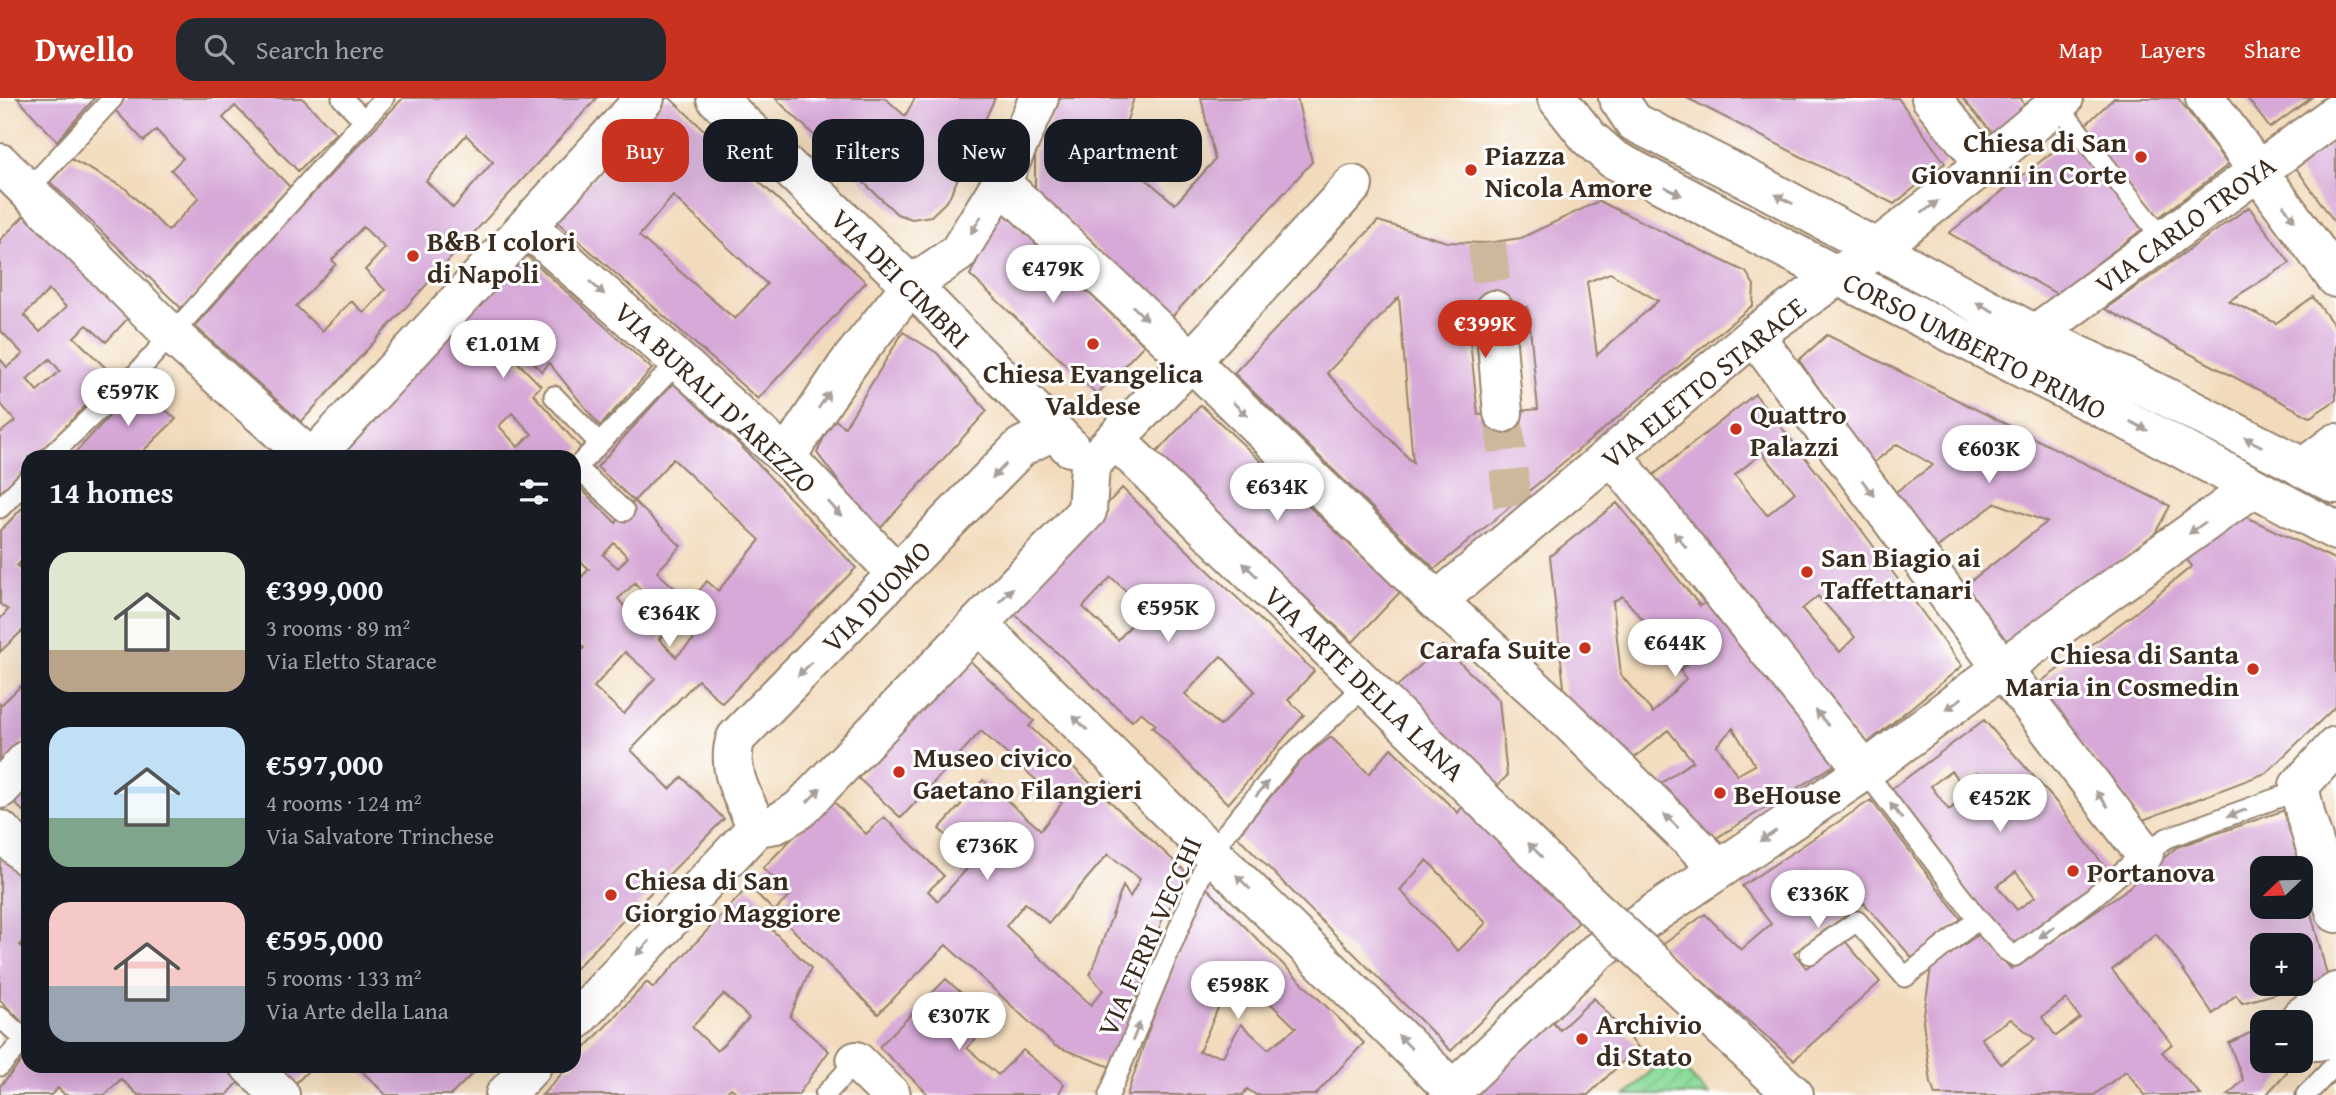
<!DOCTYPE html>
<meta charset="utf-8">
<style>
:root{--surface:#171b24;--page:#242831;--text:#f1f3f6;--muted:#9ea1a6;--accent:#c8321e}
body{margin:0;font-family:"Gentium Book Plus",serif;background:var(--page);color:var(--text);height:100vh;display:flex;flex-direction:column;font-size:26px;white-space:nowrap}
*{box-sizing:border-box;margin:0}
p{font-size:23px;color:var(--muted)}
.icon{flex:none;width:38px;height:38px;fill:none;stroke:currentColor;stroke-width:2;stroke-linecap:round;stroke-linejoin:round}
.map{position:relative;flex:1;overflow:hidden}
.details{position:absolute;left:21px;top:352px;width:560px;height:623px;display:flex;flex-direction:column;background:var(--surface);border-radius:21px;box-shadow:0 7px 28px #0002}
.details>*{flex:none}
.guide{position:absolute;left:602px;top:21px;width:665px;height:63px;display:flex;gap:14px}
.needle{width:46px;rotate:247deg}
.tools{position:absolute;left:2250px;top:758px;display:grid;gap:14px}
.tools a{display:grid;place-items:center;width:63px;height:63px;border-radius:14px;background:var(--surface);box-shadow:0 7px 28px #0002;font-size:35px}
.price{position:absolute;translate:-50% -60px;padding:0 16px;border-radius:24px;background:#fff;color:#222;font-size:23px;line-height:46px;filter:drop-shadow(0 2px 4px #0008)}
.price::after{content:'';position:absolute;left:50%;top:42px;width:21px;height:16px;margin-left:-10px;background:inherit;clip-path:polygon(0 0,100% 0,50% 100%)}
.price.active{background:var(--accent);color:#fff}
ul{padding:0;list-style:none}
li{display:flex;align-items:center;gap:21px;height:175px;padding:0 28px}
li span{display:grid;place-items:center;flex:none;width:196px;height:140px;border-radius:21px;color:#555}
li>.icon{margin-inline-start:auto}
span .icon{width:84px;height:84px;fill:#fffc;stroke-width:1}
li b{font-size:30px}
h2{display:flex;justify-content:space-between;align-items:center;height:84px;padding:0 28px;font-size:30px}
.chip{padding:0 24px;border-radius:21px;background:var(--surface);box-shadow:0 7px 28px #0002;font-size:24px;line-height:63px}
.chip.active{background:var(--accent);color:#fff}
header{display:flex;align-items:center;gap:42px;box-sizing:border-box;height:98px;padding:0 35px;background:var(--accent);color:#fff}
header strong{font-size:33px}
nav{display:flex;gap:38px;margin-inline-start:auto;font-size:24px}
.search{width:490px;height:63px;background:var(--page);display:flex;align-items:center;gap:18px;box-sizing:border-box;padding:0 24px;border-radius:21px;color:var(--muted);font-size:26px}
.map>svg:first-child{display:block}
.garden{fill:url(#garden-furrows);stroke:#63825c;stroke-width:2}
.building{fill:#d7a9d8;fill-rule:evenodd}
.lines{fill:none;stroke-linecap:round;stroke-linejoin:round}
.street-tunnel{stroke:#cdb89c;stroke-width:38;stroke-dasharray:38 19;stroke-linecap:butt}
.lane-casing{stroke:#96826d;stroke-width:23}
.street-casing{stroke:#96826d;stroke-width:42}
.secondary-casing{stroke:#96826d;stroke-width:42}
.lane{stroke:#fff;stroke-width:19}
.street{stroke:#fff;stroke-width:38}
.secondary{stroke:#fff;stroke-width:38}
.street-bridge-casing{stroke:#96826d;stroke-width:42;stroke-linecap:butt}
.street-bridge{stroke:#fff;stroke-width:38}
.oneway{fill:#a79f9a}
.poi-dot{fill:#c8321e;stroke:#fff;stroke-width:2.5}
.labels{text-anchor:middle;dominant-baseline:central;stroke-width:6;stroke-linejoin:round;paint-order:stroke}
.poi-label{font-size:28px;font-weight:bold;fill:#3b2a1e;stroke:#fff;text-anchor:start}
.street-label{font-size:28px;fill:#3b2a1e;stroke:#fff}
</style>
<header>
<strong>Dwello</strong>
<div class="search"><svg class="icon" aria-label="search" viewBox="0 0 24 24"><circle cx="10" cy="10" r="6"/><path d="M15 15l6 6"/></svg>Search here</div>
<nav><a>Map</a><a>Layers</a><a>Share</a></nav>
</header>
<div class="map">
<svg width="2336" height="997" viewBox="0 0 2336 997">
<defs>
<pattern id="garden-furrows" width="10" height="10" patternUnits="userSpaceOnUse" patternTransform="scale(1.75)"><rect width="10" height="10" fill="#8bdb9b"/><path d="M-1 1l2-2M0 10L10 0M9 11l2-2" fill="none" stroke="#79bc85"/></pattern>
</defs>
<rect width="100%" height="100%" fill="#fff"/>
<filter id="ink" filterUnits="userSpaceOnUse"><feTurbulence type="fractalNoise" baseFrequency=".0143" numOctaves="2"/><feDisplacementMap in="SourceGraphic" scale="14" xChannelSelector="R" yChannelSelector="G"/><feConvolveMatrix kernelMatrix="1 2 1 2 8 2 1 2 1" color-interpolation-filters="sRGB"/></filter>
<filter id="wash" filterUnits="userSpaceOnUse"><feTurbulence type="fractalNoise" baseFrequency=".00686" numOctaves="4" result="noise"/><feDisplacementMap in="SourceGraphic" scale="28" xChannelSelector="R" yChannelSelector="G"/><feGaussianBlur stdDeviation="1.57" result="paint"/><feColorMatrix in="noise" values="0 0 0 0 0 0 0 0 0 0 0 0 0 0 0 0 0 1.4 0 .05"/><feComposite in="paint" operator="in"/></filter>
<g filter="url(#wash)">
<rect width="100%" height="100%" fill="#f2dbbc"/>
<!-- garden -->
<path class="garden" d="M1669 956 1709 997H1626Z"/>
<g id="blocks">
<!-- building -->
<path class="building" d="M17 0H95L57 43Z
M125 0H302L336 35 298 73 235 8 223 20 290 89 246 136 182 211 50 84 71 61 125 90 168 133 199 100 171 72 183 60 156 32 144 43 114 11Z
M403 0H597L301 324 195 228 289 121ZM466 37 493 64 453 110 426 83ZM363 129 385 150 365 172 385 192 364 215 351 203 322 233 296 208 336 166 332 162Z
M666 0H670L866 184 758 301 555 122ZM673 98 767 186 735 221 639 138Z
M775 0H885L905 18 915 0H995L948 102 931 118 912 121 897 116Z
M1059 0H1134L1121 41 1124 62 1175 106 1215 62 1201 0H1297L1312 64 1171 220 1035 92V55Z
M1687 0H1898L1945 65 1894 106Z
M1962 0H2021L2027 15 1994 37Z
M2114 0H2178L2228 67 2154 123 2082 30Z
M2247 0H2311L2270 30Z
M2073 38 2144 130 2057 196 1949 135Z
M2336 41V126L2296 70Z
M1599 103 1746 174 1754 187 1753 207 1435 471 1234 275 1378 123 1447 144 1487 145 1521 140ZM1610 175 1658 203 1597 257 1587 184ZM1399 199 1413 365 1327 275ZM1528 209 1538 311 1478 317 1467 215Z
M2249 109 2290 165 2229 203 2276 225 2313 199 2336 230V302L2310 319 2105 211Z
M1001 112 1144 247 1097 296 970 177Z
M28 114 130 218 106 244 87 227 74 239 114 278 37 359H28V368L0 398V335L15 323 0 305V261L7 269 23 256 0 232V142ZM49 192 66 209 40 234 24 217ZM50 261 60 273 37 293 27 281Z
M525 156 652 271 600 328 549 265 542 274 500 227 490 236 541 288 533 296 581 350 573 359H330ZM512 315 532 336 518 349 499 328Z
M903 234 937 255 987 313 877 434 817 355 832 320 845 329Z
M1827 237 2170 408 2153 439 2004 546 1963 489 2047 424 1996 405 1935 451 1893 396 1933 367 1897 346 1872 366 1799 262Z
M673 285 740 347 856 470 722 605 698 582 631 652 670 691 682 679 724 721 574 872V560L584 550 574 539V487L589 471 574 457V384L616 425 634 403 681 448 657 474 690 504 707 483 718 493 760 442 673 361 634 403 597 369ZM614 445 628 459 618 470 603 457ZM635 485 657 511 640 526 618 501ZM678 520 697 538 676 559 659 541ZM625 554 655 580 624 616 594 589Z
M138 287 176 321 140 356 144 359H71Z
M1755 296 1846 411 1962 568 1864 648 1646 383ZM1762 355 1795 394 1767 417 1735 377ZM1818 498 1855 539 1840 554 1802 511Z
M1201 307 1400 494 1353 544 1154 357Z
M1122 390 1314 573 1288 602 1304 617 1228 706 1152 629 1156 627 1141 614 1132 623 1009 511ZM1111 479 1145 511 1118 542 1083 509ZM1221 558 1255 593 1220 628 1185 596Z
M28 404V456L17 468 28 478V540L22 533 0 554V521L8 512 0 506V433Z
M1617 405 1700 508 1709 502 1841 663 1713 742 1654 690 1693 663 1668 632 1628 665 1565 599 1550 458ZM1622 498 1663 544 1671 536 1693 561 1680 572 1686 581 1653 615 1621 577 1613 504ZM1733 630 1755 667 1737 677 1717 647Z
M2240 416 2336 462V608L2266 675 2143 722 2035 588 2135 515 2192 468 2183 457Z
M1442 548 1499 602 1507 678 1496 689 1394 591Z
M969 562 1034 623 1029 628 1189 777 1162 822 1113 970 1055 948 946 847 878 916 774 813 791 797 763 770 831 701 866 736 884 719 944 778 928 793 938 803 974 763 939 731 983 682 1041 732 1062 705 981 633 901 720 858 680ZM1108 756 1140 781 1130 799 1123 788 1090 877 1103 892 1091 907 1006 828 1025 805 1049 825Z
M28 581V638L0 670V606L1 607Z
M1984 622 2057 705 2111 777 2016 850 1994 829 1889 693ZM1951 673 1962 686 1977 675 1985 683 1949 712 1931 688ZM2016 774 2035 799 2017 812 1997 788Z
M1331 639 1369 676 1391 650 1458 715 1466 704 1581 822 1451 953 1237 738 1302 661ZM1427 762 1486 825 1458 853 1400 792Z
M28 675V718L6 697Z
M1871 702 1961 821 1915 863 1864 805 1794 855 1806 870 1845 843 1880 884 1794 962 1661 848 1705 816 1741 852 1771 826 1742 788Z
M2285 712 2300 770H2263V808H2301L2302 780 2328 881 2242 905 2236 897 2213 916 2170 853 2156 836 2112 872 2172 946 2162 954 2201 997H2145L2126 973 2094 997H1935L1931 985 1923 923 1931 869 1981 835 2011 871 2123 794 2177 749ZM2263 847H2301V886H2263ZM2066 901 2080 920 2056 938 2042 919ZM2011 921 2035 941 2001 966 1981 940Z
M0 756 28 782V839L20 847 28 855V924L25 927 0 902Z
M749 788 774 813 764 824 811 870 790 919 829 953 798 997H740L731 990 724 997H542L569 968H574V962L647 884 653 890ZM724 896 749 920 717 953 692 929Z
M1206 789 1260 844 1364 945 1315 997H1256L1247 991 1243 997H1127L1152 922ZM1235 871 1296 930 1268 951 1241 926 1223 958 1199 954Z
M946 881 992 923 967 950 998 977 1023 952 1064 986 1058 997H929L879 949Z
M1594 900 1638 949 1588 997H1475L1552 924 1560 932Z
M2254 933 2257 941 2263 939V962H2282L2287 974 2266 997H2228L2243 982 2229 945Z
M28 956V968H222L239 984 227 997H138L121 981 105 997H65L58 990 51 997H0V988Z
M268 968H313L291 990Z
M357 968H480L451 997H386Z"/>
</g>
</g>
<g filter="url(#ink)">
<use href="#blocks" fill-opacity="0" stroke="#96826d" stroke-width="2"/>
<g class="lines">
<!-- street-tunnel -->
<path class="street-tunnel" d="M1487 145 1494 212
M1503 315 1512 408"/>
<!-- lane casing -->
<g class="lane-casing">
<path id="lane" d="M342 0 364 22
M2057 6 2163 141
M28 92 113 0
M554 298 599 345
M49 359 136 276 384 0
M576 369 624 413
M574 372 679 263
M0 410 28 381
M1865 673 1978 821 2007 853 2015 858 2091 801 2144 755 2167 740 2291 695 2299 688
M1810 856 1857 823 1905 879 1978 821
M0 919 25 942
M0 968 28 938
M825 997 856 963
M1109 997 1211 753 1287 661 1366 587
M2306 997 2336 966"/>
</g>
<!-- street casing -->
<g class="street-casing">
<path id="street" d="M716 0 911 187 1070 349
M1931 0 1985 66
M2205 0 2336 180
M0 65 171 236 309 359
M1001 85 1191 263 1437 503 1547 602 1720 771
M527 128 786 359 897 476
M1494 212 1503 315
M2035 236 2336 16
M1754 237 2002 570 2144 755
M1116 342 1583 800
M1612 357 1865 673
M314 359 645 0
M786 359 848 266 911 187 958 155 1001 85 1039 0
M2303 370 2336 345
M1437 503 1754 237 1876 151 1985 66 2064 0
M978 526 1453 992
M2336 648 2299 688 2306 719 2336 815
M0 691 28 661
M757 729C744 702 725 670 736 640L1021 349 1053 333
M0 732 28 759
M1647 859 1794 997
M574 924 757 729 776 726 799 712 1087 413 1090 367 1191 263 1353 87
M2298 924 2301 919 2336 894
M2301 939C2312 946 2327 943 2336 935
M856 963 891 997
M250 968 280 997
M505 997 532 968
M1448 997 1597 854 1865 673 2002 570 2253 390"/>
</g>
<!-- secondary casing -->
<g class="secondary-casing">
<path id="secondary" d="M1557 0 1589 40 1613 61 1838 178 2152 335 2336 433
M1618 0 1634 24 1753 84 2035 236 2170 301 2336 386"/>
</g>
<!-- lane -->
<use href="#lane" class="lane"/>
<!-- street -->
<use href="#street" class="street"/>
<!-- secondary -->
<use href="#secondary" class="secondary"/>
<!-- street-bridge casing -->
<g class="street-bridge-casing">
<path id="street-bridge" d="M1583 800 1647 859"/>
</g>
<!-- street-bridge -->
<use href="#street-bridge" class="street-bridge"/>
</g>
<!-- one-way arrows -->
<defs><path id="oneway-solid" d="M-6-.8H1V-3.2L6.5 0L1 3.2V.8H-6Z" transform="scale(1.75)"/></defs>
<g class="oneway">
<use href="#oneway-solid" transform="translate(1673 93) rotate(27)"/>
<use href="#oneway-solid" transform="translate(1784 101) rotate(-152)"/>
<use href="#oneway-solid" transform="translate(1930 109) rotate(-38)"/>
<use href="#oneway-solid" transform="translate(2289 115) rotate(54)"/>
<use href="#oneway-solid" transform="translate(976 127) rotate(121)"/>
<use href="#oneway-solid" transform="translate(597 190) rotate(42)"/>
<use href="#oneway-solid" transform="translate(1985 209) rotate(-152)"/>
<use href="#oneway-solid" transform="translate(1140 215) rotate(43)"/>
<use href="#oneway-solid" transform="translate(824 302) rotate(-56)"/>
<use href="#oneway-solid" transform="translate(1240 311) rotate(44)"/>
<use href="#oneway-solid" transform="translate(2139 328) rotate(27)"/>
<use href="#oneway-solid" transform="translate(2253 344) rotate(-153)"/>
<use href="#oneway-solid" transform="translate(999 373) rotate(134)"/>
<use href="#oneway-solid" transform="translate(1868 390) rotate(53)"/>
<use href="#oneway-solid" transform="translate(835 411) rotate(47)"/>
<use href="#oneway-solid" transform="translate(2197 430) rotate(144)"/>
<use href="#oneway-solid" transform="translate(1680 442) rotate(-129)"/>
<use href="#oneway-solid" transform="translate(1250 472) rotate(-136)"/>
<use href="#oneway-solid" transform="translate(1006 497) rotate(-46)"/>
<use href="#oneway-solid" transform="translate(805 571) rotate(136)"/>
<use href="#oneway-solid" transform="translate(1954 606) rotate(143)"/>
<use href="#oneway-solid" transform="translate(1822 620) rotate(-129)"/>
<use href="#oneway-solid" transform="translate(1080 625) rotate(-136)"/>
<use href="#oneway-solid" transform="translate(1262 691) rotate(-51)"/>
<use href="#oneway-solid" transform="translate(814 697) rotate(-46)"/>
<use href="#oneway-solid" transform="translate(2102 701) rotate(-127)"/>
<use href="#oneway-solid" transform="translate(1896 713) rotate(-127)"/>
<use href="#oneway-solid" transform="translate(2237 715) rotate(160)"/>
<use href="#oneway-solid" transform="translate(1671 723) rotate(-136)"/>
<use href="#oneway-solid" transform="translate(1768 738) rotate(146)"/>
<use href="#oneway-solid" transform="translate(1535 752) rotate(-135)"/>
<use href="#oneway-solid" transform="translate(1243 784) rotate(-135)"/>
<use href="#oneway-solid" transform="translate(2047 834) rotate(143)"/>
<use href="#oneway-solid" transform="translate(643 850) rotate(133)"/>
<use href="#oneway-solid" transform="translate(1136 934) rotate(-68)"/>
<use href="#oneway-solid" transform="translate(1405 944) rotate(-135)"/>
</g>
</g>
<!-- markers -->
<g class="poi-dot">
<circle cx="2141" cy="59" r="7"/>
<circle cx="1471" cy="72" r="7"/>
<circle cx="413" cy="158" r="7"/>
<circle cx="1093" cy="246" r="7"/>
<circle cx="1736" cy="331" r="7"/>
<circle cx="1807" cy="474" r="7"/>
<circle cx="1585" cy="550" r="7"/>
<circle cx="2253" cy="571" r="7"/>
<circle cx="899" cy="674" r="7"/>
<circle cx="1720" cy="695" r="7"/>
<circle cx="2073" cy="773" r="7"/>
<circle cx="611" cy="797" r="7"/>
<circle cx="1582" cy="941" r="7"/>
</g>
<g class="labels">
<!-- poi labels -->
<g class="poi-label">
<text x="2127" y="43" text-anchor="end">Chiesa di San<tspan x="2127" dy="32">Giovanni in Corte</tspan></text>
<text x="1485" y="56">Piazza<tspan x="1485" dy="32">Nicola Amore</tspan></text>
<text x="427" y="142">B&amp;B I colori<tspan x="427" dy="32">di Napoli</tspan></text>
<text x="1093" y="274" text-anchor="middle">Chiesa Evangelica<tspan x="1093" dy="32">Valdese</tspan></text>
<text x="1750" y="315">Quattro<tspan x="1750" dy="32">Palazzi</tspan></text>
<text x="1821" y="458">San Biagio ai<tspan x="1821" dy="32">Taffettanari</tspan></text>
<text x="1571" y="550" text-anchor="end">Carafa Suite</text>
<text x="2239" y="555" text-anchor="end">Chiesa di Santa<tspan x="2239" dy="32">Maria in Cosmedin</tspan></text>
<text x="913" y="658">Museo civico<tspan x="913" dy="32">Gaetano Filangieri</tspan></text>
<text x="1734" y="695">BeHouse</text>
<text x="2087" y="773">Portanova</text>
<text x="625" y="781">Chiesa di San<tspan x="625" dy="32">Giorgio Maggiore</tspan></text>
<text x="1596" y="925">Archivio<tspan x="1596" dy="32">di Stato</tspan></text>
</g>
<!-- street labels -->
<g class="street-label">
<text transform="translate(2185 126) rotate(-36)">VIA CARLO TROYA</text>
<text transform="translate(901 180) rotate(45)">VIA DEI CIMBRI</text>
<text transform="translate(1975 247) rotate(27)">CORSO UMBERTO PRIMO</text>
<text transform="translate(1703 284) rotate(-39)">VIA ELETTO STARACE</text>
<text transform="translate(716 299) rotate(43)">VIA BURALI D'AREZZO</text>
<text transform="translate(876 498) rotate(-46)">VIA DUOMO</text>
<text transform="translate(1365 585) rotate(44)">VIA ARTE DELLA LANA</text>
<text transform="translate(1149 838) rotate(-66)">VIA FERRI VECCHI</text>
</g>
</g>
</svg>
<div class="tools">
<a><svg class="needle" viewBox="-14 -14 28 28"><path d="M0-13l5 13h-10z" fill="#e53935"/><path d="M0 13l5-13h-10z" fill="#9ea1a6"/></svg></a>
<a>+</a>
<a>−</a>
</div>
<b class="price" style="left:1053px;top:207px">€479K</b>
<b class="price active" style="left:1485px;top:262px">€399K</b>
<b class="price" style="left:503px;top:282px">€1.01M</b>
<b class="price" style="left:128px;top:330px">€597K</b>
<b class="price" style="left:1989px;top:387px">€603K</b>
<b class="price" style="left:1277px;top:425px">€634K</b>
<b class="price" style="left:1168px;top:546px">€595K</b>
<b class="price" style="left:669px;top:551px">€364K</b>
<b class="price" style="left:1675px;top:581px">€644K</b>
<b class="price" style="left:2000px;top:736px">€452K</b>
<b class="price" style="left:987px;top:784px">€736K</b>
<b class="price" style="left:1818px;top:832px">€336K</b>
<b class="price" style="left:1238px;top:923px">€598K</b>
<b class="price" style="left:959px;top:954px">€307K</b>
<div class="guide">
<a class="chip active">Buy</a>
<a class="chip">Rent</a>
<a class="chip">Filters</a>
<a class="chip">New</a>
<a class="chip">Apartment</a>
</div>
<section class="details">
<h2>14 homes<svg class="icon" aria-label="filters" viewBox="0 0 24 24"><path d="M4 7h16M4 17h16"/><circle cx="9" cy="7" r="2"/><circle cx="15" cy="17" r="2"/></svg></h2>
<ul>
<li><span style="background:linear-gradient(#dfe7d0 70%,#b9a48a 0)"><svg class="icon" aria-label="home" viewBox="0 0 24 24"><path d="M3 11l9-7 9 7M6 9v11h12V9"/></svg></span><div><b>€399,000</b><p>3 rooms · 89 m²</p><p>Via Eletto Starace</p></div></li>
<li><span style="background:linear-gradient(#bfe0f5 65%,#7fa58c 0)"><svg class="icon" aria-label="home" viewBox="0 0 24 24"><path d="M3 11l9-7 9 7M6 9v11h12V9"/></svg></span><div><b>€597,000</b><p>4 rooms · 124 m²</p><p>Via Salvatore Trinchese</p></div></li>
<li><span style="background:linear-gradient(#f6c9c9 60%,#9aa5b1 0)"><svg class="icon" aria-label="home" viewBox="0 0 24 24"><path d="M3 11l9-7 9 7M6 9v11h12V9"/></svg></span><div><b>€595,000</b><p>5 rooms · 133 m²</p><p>Via Arte della Lana</p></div></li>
</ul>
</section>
</div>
